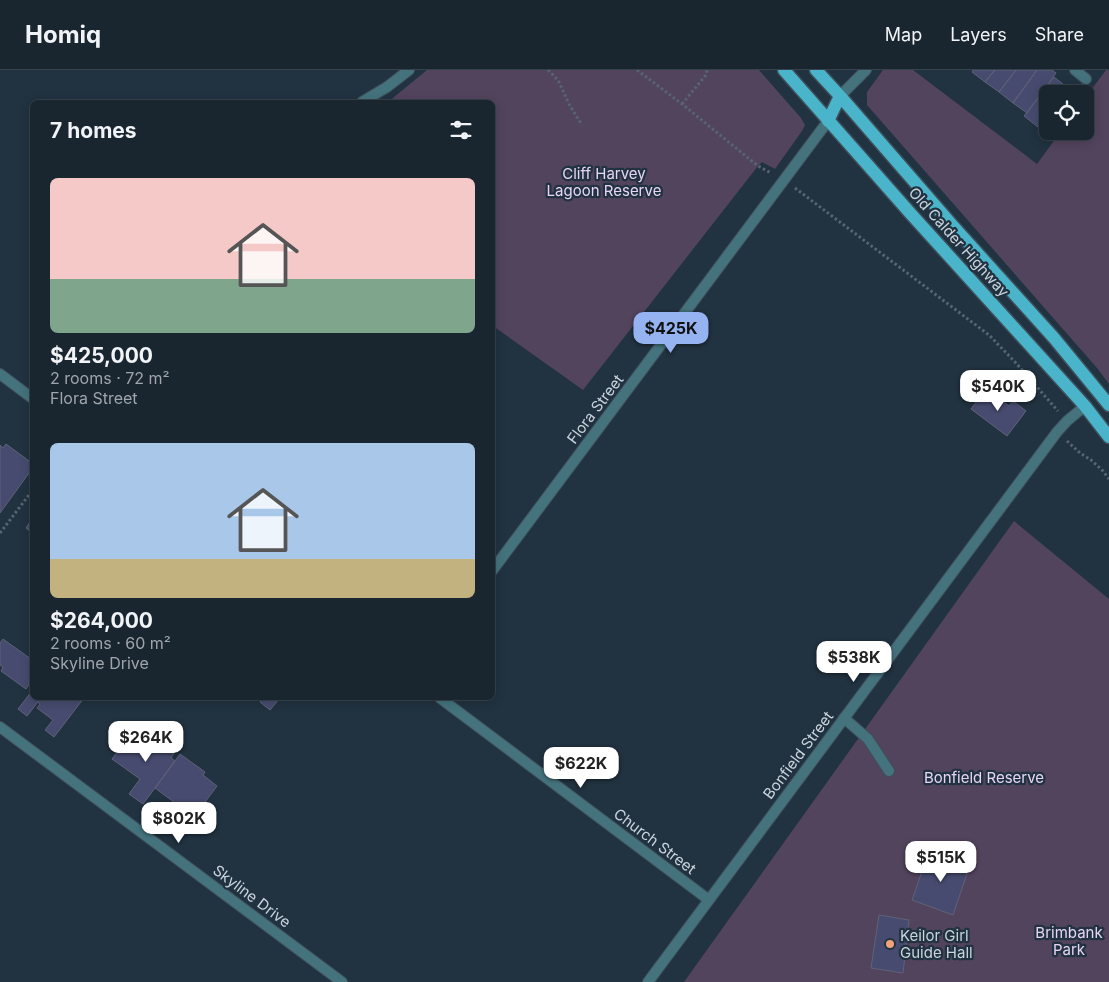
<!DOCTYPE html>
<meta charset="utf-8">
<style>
:root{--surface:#192630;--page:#222e38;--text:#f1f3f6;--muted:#9fa5ab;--line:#37434c;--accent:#95b2f1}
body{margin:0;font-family:Inter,sans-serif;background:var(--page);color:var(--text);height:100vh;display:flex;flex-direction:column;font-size:19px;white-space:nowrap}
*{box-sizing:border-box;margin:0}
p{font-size:16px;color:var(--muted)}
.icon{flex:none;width:28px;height:28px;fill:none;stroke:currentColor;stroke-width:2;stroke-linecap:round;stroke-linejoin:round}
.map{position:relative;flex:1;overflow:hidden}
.side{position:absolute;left:30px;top:30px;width:465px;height:600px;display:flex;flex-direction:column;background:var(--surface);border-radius:8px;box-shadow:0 2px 12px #0003,0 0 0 1px var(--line)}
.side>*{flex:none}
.tools{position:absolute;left:1039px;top:15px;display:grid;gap:10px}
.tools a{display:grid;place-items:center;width:55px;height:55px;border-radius:8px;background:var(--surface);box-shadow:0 2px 12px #0003,0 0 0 1px var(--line);font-size:25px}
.price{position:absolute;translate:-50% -42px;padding:0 11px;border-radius:10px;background:#fff;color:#222;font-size:16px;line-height:32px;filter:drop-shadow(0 1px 2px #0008)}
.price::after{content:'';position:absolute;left:50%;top:30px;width:15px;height:11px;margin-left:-8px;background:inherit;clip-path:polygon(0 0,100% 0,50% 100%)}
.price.on{background:var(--accent);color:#111}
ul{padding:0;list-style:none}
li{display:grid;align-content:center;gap:10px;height:265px;padding:0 20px}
li span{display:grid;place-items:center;height:155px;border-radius:8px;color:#555}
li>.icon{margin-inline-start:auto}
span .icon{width:90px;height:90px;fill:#fffc;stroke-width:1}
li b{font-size:21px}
h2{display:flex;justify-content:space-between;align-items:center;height:60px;padding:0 20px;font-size:21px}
header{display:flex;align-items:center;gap:30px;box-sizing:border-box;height:70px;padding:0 25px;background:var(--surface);border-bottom:1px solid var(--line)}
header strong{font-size:24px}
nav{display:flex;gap:28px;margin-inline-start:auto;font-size:18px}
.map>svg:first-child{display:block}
.green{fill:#52445d}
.building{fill:#474b6f;stroke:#5f6277}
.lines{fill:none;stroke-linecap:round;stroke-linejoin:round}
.lane-casing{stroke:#3f4f5c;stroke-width:12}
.street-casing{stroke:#3f4f5c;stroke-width:12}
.primary-casing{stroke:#3f4f5c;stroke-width:15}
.path{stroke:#566571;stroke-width:3;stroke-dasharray:2.5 2.5;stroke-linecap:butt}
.lane{stroke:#44737d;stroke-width:10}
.street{stroke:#44737d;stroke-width:10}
.primary{stroke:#4ab5ca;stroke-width:12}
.poi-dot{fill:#f0a27a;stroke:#213240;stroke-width:2}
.labels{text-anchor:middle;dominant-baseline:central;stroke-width:4.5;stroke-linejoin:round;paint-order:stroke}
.park-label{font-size:15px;fill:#e8d4f8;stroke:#213240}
.street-label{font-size:15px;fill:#c9d4dd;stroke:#213240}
.poi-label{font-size:15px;fill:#c9d4dd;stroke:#213240;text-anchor:start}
</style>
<header>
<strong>Homiq</strong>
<nav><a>Map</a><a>Layers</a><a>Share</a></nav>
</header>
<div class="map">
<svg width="1109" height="912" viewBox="0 0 1109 912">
<rect width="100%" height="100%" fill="#213240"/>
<!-- green -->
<path class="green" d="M427 0H759L801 48 805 55 802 61 775 99 762 92 758 96 583 320 493 256 492 32H388Z
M883 0H913L1037 94 1061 61H1085V28L1106 0H1109V314L1097 298 867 35V22Z
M1014 451 1109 529V912H684Z"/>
<!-- building -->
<path class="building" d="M973 0H995L985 12 972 2Z
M995 0H1016L999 22 985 12Z
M1016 0H1037L1013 33 999 22Z
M1037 0H1052L1056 3 1027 43 1013 33Z
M1054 7 1068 18 1063 24H1048V44L1038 57 1024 46Z
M1068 18 1076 24H1063Z
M1048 44V61H1056L1052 67 1038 57Z
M986 319 1009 336 1013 331 1026 341 1007 366 971 339Z
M6 374 32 393V399L0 443V375L3 378Z
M32 449V469L29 466 31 462 26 458Z
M3 569 31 589 32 586V610L26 619 1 601 3 597 0 595V573Z
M32 621V628H84L54 667 45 660 53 650 37 638 40 634 38 632 27 646 18 639Z
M263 628H280L270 640 260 632Z
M131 663 149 676 152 673 167 669 178 677 171 688 175 691 143 734 129 724 140 709 112 689Z
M180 684 205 702 203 705 217 716 194 747 155 718Z
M929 781 970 795 953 845 912 830Z
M879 845 909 850 903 903 871 898Z"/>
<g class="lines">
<!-- lane casing -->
<g class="lane-casing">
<path id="lane" d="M1075 0 1086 9
M844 648 868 669 889 701"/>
</g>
<!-- street casing -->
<g class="street-casing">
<path id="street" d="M840 26 866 0
M362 32 387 17 409 0
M0 304 32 328
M492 501 828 51
M440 628 709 830
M0 657 342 912
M648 912 1057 362 1067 351 1085 336"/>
</g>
<!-- primary casing -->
<g class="primary-casing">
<path id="primary" d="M784 0 911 144 1085 336 1109 367
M816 0 840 26 952 155 1054 268 1109 335
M828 51 840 26"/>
</g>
<!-- path -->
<path class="path" d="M548 0 558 10 569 34 582 55
M637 0 682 34 758 96 771 103
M682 34 706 5 707 0
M795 118 989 265 1015 292 1058 341
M1067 371 1080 383 1091 390 1103 401 1109 409
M0 463 32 421"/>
<!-- lane -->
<use href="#lane" class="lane"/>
<!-- street -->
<use href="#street" class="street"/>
<!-- primary -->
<use href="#primary" class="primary"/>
</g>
<!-- markers -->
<circle class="poi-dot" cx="890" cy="874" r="5"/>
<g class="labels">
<!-- park labels -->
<g class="park-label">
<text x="604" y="103">Cliff Harvey<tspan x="604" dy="17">Lagoon Reserve</tspan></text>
<text x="984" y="707">Bonfield Reserve</text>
<text x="1069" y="862">Brimbank<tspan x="1069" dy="17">Park</tspan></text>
</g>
<!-- street labels -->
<g class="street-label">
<text transform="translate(959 172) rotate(48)">Old Calder Highway</text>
<text transform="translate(595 339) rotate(-53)">Flora Street</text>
<text transform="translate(798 685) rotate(-53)">Bonfield Street</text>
<text transform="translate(655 771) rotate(37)">Church Street</text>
<text transform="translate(252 826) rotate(37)">Skyline Drive</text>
</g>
<!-- poi labels -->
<g class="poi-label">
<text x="900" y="865">Keilor Girl<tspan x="900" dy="17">Guide Hall</tspan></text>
</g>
</g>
</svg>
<div class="tools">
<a><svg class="icon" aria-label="locate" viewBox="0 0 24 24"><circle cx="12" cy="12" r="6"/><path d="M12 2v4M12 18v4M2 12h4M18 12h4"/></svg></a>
</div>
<b class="price on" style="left:671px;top:284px">$425K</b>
<b class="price" style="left:998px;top:342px">$540K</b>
<b class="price" style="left:854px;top:613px">$538K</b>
<b class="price" style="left:146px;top:693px">$264K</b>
<b class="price" style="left:581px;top:719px">$622K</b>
<b class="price" style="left:179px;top:774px">$802K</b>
<b class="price" style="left:941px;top:813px">$515K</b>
<section class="side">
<h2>7 homes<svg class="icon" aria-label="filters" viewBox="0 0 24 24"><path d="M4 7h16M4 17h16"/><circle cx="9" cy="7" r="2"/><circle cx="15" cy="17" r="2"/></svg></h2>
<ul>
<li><span style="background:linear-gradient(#f6c9c9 65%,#7fa58c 0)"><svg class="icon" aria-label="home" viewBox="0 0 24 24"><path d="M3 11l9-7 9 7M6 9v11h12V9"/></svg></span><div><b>$425,000</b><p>2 rooms · 72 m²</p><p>Flora Street</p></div></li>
<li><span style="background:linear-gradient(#a9c7e8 75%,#c2b280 0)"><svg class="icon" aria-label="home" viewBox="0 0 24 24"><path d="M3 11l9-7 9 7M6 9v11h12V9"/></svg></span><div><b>$264,000</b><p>2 rooms · 60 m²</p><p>Skyline Drive</p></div></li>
</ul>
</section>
</div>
